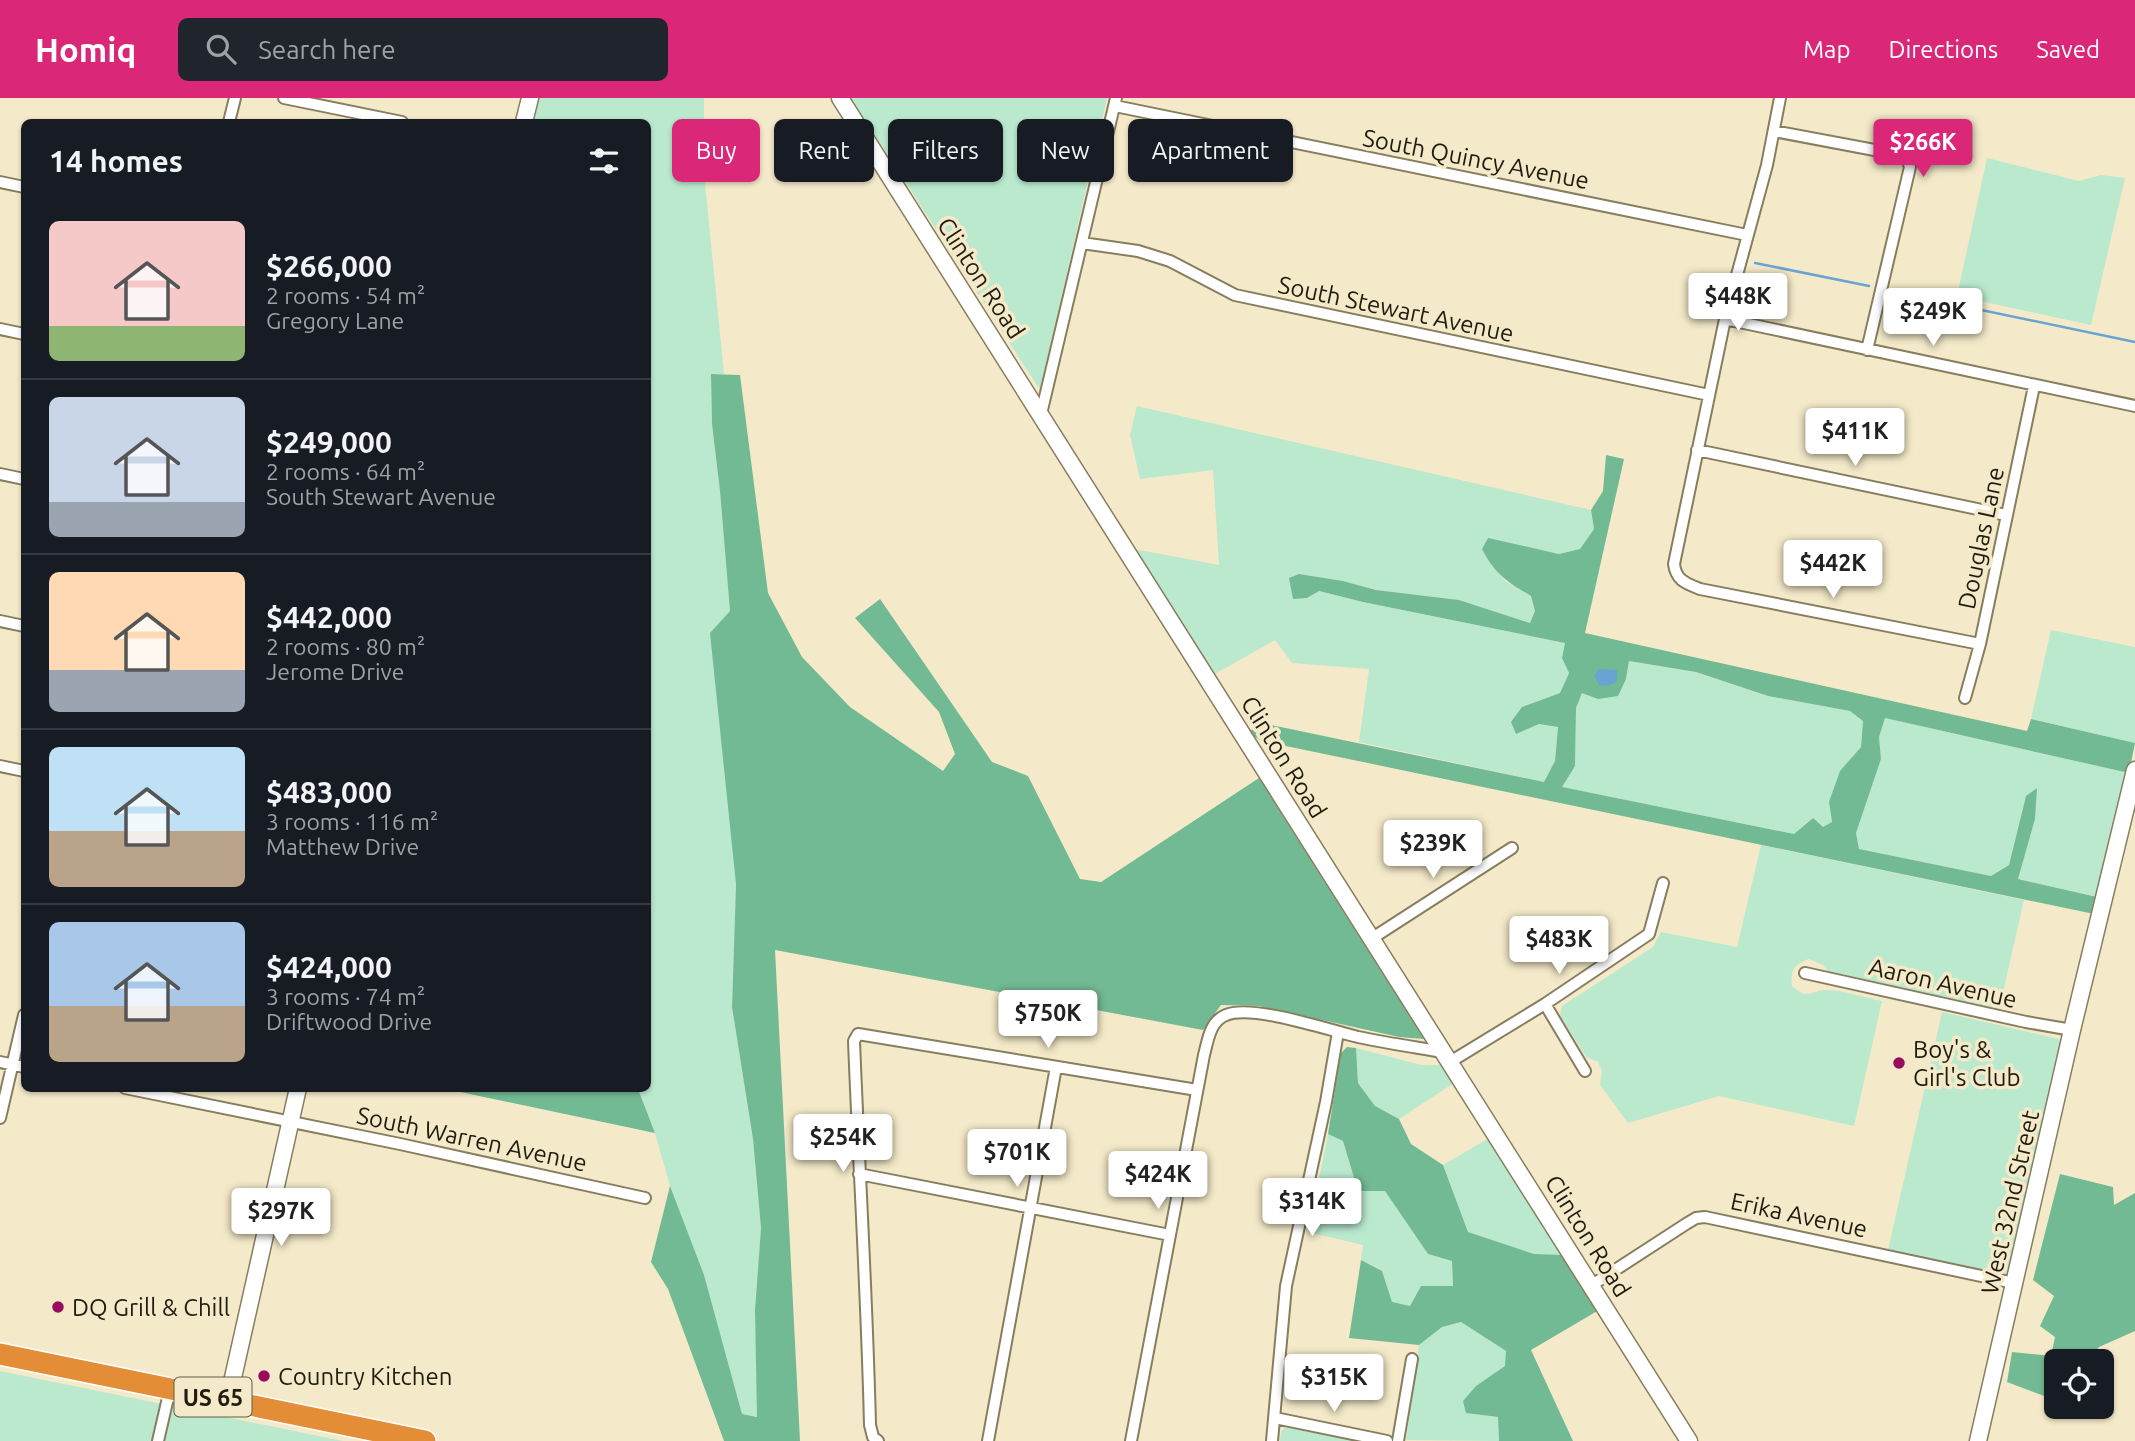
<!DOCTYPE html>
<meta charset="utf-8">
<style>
:root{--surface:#171b24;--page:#20242c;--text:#f1f3f6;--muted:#9ea1a6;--line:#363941;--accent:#db2777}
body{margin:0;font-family:Ubuntu,sans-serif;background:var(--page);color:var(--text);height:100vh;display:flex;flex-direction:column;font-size:26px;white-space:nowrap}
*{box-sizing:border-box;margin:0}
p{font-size:23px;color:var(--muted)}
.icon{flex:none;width:38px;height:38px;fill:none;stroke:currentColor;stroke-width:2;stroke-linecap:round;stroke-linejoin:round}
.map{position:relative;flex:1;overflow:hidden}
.details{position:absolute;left:21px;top:21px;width:630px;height:973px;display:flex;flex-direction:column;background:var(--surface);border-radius:10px;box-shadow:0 2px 5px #0004}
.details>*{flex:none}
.banner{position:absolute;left:672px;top:21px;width:665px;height:63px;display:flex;gap:14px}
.fabs{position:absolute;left:2044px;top:1251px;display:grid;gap:14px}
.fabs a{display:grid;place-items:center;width:70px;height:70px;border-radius:10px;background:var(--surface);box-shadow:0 2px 5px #0004;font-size:35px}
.price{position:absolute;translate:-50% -60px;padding:0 16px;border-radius:7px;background:#fff;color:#222;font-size:23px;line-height:46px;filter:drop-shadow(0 2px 4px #0008)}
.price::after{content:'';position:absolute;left:50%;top:42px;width:21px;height:16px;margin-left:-10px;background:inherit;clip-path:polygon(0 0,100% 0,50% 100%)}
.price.on{background:var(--accent);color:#fff}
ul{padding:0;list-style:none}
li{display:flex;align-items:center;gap:21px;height:175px;padding:0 28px}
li+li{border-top:2px solid var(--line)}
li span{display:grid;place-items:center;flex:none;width:196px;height:140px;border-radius:10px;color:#555}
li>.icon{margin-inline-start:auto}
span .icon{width:84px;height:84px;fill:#fffc;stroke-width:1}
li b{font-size:30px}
h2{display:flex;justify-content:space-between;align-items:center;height:84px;padding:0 28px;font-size:30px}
.pill{padding:0 24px;border-radius:10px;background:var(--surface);box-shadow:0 2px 5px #0004;font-size:24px;line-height:63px}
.pill.on{background:var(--accent);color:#fff}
header{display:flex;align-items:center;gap:42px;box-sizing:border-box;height:98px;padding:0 35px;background:var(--accent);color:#fff}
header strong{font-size:33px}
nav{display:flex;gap:38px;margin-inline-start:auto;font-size:24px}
.search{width:490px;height:63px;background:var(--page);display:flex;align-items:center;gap:18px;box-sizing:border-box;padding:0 24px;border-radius:10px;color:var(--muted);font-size:26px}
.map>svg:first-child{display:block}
.green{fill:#bae9ce}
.forest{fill:#72ba93;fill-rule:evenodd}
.water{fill:#68a4d2}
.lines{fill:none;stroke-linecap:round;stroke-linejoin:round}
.stream{stroke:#68a4d2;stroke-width:2.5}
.street-casing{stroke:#877d5f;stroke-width:14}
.secondary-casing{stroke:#877d5f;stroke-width:19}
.highway-casing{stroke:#fff;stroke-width:24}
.street{stroke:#fff;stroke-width:10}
.secondary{stroke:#fff;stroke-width:16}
.highway{stroke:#e38e36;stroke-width:21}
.poi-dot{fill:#980c60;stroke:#f4eac9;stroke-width:2.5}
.labels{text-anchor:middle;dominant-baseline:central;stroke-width:7;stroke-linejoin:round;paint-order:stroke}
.shield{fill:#f4eac9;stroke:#605a48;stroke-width:2}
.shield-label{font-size:23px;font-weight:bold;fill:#201c10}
.street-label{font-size:24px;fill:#201c10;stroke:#f4eac9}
.poi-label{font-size:24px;fill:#201c10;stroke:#f4eac9;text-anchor:start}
</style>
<header>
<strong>Homiq</strong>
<div class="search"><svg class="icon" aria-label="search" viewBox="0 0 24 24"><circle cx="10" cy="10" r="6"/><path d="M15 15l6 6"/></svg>Search here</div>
<nav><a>Map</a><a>Directions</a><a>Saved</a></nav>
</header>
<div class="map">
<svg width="2135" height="1343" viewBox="0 0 2135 1343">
<rect width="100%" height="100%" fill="#f4eac9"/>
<!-- green -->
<path class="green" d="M537 0H704V75L724 276H711L712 326 720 393 730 513 736 786 732 909 753 1041 761 1130 755 1212 758 1319 742 1316 704 1178 670 1088 655 1035 638 991 648 990V24H531Z
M851 0H1107L1040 292Z
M1987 60 2079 83 2101 77 2125 80 2091 227 1957 198Z
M1137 308 1591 412 1594 431 1580 451 1559 456 1488 441 1482 451 1505 483 1531 498 1535 513 1530 525 1459 502 1376 492 1343 483 1299 476 1307 500 1318 493 1363 504 1565 545 1562 560 1569 575 1560 595 1522 609 1516 636 1539 626 1558 629 1555 663 1544 684 1359 644 1369 571 1292 565 1275 542 1213 577 1134 451 1219 467 1213 372 1140 381 1130 337Z
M2051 532 2135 549V645L2031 621Z
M1629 563 1696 574 1768 598 1850 613 1863 623 1861 649 1853 658 1829 704 1832 725 1823 730 1812 720 1794 736 1561 689 1575 668 1576 610 1582 594 1626 581Z
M1885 620 2129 675 2097 799 2018 781 2035 721 2026 698 2009 767 1991 778 1859 751 1856 735 1881 661 1879 639Z
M1761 747 2024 802 1999 912 1828 873 1823 867 1809 861C1794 866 1790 872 1792 888 1809 903 1810 892 1827 892 1844 892 1865 900 1882 903L1854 1028 1719 998 1628 1025 1600 987 1602 973 1598 964 1586 959 1560 917 1562 908 1653 849 1661 834 1737 849Z
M1942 914 2059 941 2062 948 2011 1175 2004 1178 1888 1152Z
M1356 950 1421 967H1440L1445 972 1454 985 1399 1021 1375 1008 1358 985Z
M1328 1036 1343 1043 1358 1093 1385 1092 1428 1156 1452 1163 1453 1188H1421L1410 1208 1392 1205 1382 1173 1361 1162 1363 1147 1308 1134Z
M1489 1040 1566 1157 1534 1156 1468 1134 1443 1067Z
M1461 1224 1506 1253V1268L1476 1288 1466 1315 1498 1319 1499 1343 1406 1342 1419 1247 1442 1229Z
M0 1273 343 1343H0Z
M1291 1328 1361 1343H1280L1281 1334 1285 1329Z"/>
<!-- forest -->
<path class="forest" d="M711 276 740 277 768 495 802 559 850 609 943 673 955 656 939 614 855 520 880 501 992 664 1028 678 1080 781 1101 784 1259 680 1424 941 1399 939 1259 908 1221 907 1203 932 775 852 800 1343H724L668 1191 651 1164 670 1088 704 1177 742 1316 757 1319 755 1212 761 1130 753 1041 732 909 736 786 710 535 730 513 720 393 712 326Z
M1606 357 1624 361 1585 535 2027 633 2031 621 2135 645 2129 675 1885 620 1879 639 1881 661 1856 735 1859 751 1991 778 2009 767 2026 698 2037 690 2035 721 2018 781 2097 799 2094 816 1262 643 1247 634 1266 626 1544 684 1555 663 1558 629 1539 626 1516 636 1511 624 1522 609 1560 595 1569 575 1562 560 1565 545 1363 504 1319 493 1307 500 1293 501 1289 480 1299 476 1343 483 1376 492 1459 502 1530 525 1535 513 1531 498C1507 484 1495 476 1482 451L1488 440 1559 456 1580 451 1594 431 1591 412 1603 393ZM1629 563 1696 574 1768 598 1850 613 1863 623 1861 649 1840 673 1829 704 1832 724 1823 729 1813 720 1794 736 1562 689 1575 668 1576 610 1582 595 1598 601 1618 598 1626 581Z
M1347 949 1356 950 1358 985 1375 1008 1399 1021 1411 1046 1443 1067 1468 1134 1534 1156 1566 1157 1599 1212 1531 1252 1573 1343H1499L1498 1319 1466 1315 1463 1303 1476 1288 1505 1268 1506 1253 1461 1224 1442 1229 1419 1247 1349 1240 1361 1162 1382 1173 1392 1204 1410 1208 1421 1188H1453L1452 1163 1428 1156 1385 1093H1358L1343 1043 1328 1036 1341 955Z
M446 991H638L655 1035Z
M2060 1076 2113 1089 2114 1107 2135 1095V1233L2099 1249 2087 1263 2056 1264 2055 1302 2007 1284 2012 1254 2051 1258 2055 1239 2040 1228 2054 1198 2033 1182Z"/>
<!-- water -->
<path class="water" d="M1599 571 1617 572V583L1610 587 1600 588 1594 578Z"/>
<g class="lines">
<!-- stream -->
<path class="stream" d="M1755 165 1869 188
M1890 193 2135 244"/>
<!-- street casing -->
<g class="street-casing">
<path id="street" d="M284 0 402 24
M1780 0 1767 67 1725 221 1674 466C1676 482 1685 485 1700 491L1980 546
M1115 8 1747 137
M229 24 235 0
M1774 33 1901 57 1907 60 1910 69 1867 252
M0 84 24 89
M1082 145 1138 153 1170 163 1235 197 1709 297
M1725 221 2135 308
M0 231 24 236
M1041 316 1116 0
M1697 352 2006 417
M0 376 24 381
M0 523 24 528
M1965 600 1980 546 2034 288
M0 668 24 673
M1371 841 1512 750
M1805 875 2026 924 2072 932
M1545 906 1585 973
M0 964 24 969
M1450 964 1545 906 1649 836 1663 785
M125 990 400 1046 645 1100
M0 1020 24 917
M859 1076 1170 1137
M1592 1187 1686 1126 1696 1120 1705 1119 2014 1185
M1275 1320 1387 1343
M158 1343 170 1291
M878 1343 873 1339 870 1327C867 1199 859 1071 854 943L858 936 1197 992
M988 1343 1056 969
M1131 1343 1204 957C1208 942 1210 923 1226 917 1252 906 1329 932 1358 939 1386 945 1414 949 1443 954
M1272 1343 1286 1188 1326 1004 1338 934
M1398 1343 1412 1261"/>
</g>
<!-- secondary casing -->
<g class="secondary-casing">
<path id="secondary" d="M840 0 1689 1343
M524 24 530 0
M228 1302 298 990
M1978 1343 2072 932 2135 672"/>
</g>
<!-- highway casing -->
<g class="highway-casing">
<path id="highway" d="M0 1256 425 1343"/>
</g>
<!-- street -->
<use href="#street" class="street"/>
<!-- secondary -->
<use href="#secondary" class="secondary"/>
<!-- highway -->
<use href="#highway" class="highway"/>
</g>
<!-- markers -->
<g class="poi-dot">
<circle cx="1899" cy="965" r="7"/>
<circle cx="58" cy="1209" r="7"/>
<circle cx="264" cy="1278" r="7"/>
</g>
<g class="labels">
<!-- shield labels -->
<rect class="shield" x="174.5" y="1279.5" width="77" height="39" rx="5"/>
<g class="shield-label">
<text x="213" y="1299">US 65</text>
</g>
<!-- street labels -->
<g class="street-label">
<text transform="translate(1476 61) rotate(11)">South Quincy Avenue</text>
<text transform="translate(981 180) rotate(57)">Clinton Road</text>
<text transform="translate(1396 211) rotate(12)">South Stewart Avenue</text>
<text transform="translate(1981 440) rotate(-78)">Douglas Lane</text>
<text transform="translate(1284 659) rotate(58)">Clinton Road</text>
<text transform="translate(1943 885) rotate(13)">Aaron Avenue</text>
<text transform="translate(472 1041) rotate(12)">South Warren Avenue</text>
<text transform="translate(2010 1104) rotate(-77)">West 32nd Street</text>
<text transform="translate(1799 1117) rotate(12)">Erika Avenue</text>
<text transform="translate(1588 1138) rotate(58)">Clinton Road</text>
</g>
<!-- poi labels -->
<g class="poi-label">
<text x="1913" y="951">Boy's &amp;<tspan x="1913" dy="28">Girl's Club</tspan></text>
<text x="72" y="1209">DQ Grill &amp; Chill</text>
<text x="278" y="1278">Country Kitchen</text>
</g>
</g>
</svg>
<div class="fabs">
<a><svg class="icon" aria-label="locate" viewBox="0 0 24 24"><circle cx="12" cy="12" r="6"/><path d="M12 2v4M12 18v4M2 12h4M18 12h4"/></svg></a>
</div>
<b class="price on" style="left:1923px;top:81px">$266K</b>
<b class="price" style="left:1738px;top:235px">$448K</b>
<b class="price" style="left:1933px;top:250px">$249K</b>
<b class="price" style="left:1855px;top:370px">$411K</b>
<b class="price" style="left:1833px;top:502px">$442K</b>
<b class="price" style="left:1433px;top:782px">$239K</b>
<b class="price" style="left:1559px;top:878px">$483K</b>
<b class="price" style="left:1048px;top:952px">$750K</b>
<b class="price" style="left:843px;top:1076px">$254K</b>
<b class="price" style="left:1017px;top:1091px">$701K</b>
<b class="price" style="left:1158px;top:1113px">$424K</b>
<b class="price" style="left:1312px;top:1140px">$314K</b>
<b class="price" style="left:281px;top:1150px">$297K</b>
<b class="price" style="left:1334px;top:1316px">$315K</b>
<div class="banner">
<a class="pill on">Buy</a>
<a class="pill">Rent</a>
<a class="pill">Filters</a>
<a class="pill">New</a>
<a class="pill">Apartment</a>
</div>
<section class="details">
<h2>14 homes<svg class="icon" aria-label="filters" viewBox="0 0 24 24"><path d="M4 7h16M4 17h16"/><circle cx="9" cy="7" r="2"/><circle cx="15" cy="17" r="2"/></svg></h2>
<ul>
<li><span style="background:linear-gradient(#f6c9c9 75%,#8fb573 0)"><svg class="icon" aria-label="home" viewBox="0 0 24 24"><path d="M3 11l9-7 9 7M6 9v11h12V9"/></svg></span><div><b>$266,000</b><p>2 rooms · 54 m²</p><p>Gregory Lane</p></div></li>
<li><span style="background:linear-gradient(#c9d6e8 75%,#9aa5b1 0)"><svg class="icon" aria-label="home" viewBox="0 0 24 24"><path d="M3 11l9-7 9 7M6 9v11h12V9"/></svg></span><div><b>$249,000</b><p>2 rooms · 64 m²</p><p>South Stewart Avenue</p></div></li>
<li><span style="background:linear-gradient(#ffd9b3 70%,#9aa5b1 0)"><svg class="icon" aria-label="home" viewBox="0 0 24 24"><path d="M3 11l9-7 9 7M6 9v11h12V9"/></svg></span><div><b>$442,000</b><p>2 rooms · 80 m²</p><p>Jerome Drive</p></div></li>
<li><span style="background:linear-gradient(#bfe0f5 60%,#b9a48a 0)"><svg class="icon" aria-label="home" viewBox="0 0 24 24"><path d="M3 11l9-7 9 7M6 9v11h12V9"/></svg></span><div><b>$483,000</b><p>3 rooms · 116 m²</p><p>Matthew Drive</p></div></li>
<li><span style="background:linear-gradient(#a9c7e8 60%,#b9a48a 0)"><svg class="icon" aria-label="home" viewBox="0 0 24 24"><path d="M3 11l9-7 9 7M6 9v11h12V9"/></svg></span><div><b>$424,000</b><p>3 rooms · 74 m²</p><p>Driftwood Drive</p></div></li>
</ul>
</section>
</div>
